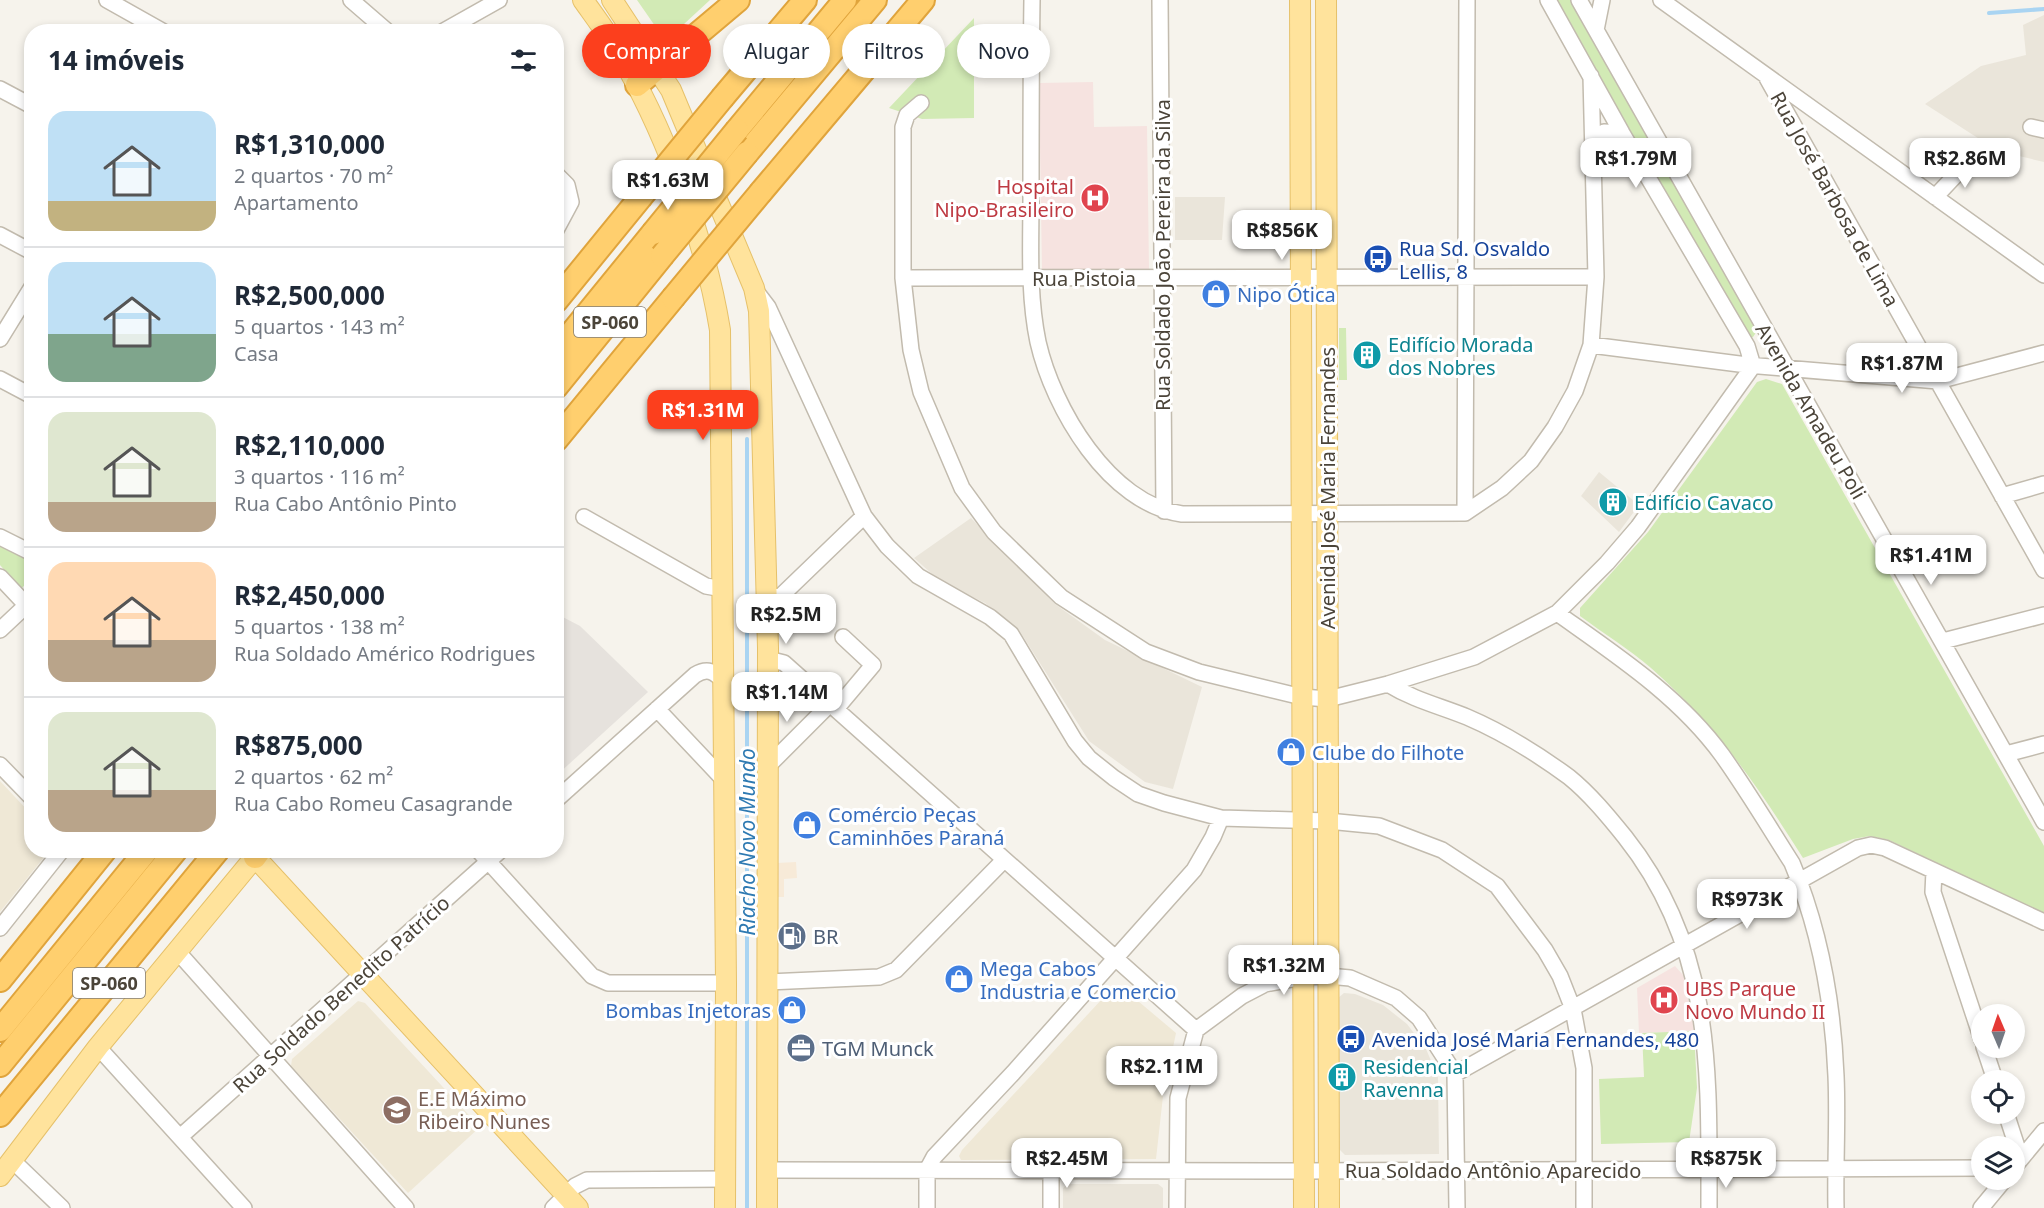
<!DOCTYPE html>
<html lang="pt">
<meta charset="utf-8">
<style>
:root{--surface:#fff;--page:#f6f6f7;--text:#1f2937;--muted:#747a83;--line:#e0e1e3;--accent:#fc3f1d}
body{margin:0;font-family:"Noto Sans",sans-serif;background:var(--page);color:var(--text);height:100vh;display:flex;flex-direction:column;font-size:22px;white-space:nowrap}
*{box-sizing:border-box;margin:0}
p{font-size:20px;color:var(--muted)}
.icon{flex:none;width:33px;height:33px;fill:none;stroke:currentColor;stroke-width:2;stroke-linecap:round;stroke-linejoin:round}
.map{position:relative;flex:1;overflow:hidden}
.details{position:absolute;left:24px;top:24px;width:540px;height:834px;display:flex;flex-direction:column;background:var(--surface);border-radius:24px;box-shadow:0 3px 9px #0003}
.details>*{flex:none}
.banner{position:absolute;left:582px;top:24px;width:570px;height:54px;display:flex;gap:12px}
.needle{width:39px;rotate:358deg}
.buttons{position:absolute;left:1971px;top:1004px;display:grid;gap:12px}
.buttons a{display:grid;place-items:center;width:54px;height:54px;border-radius:50%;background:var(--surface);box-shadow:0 3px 9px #0003;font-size:30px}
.price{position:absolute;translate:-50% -51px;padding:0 14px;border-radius:12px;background:#fff;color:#222;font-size:20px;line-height:39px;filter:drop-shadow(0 2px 3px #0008)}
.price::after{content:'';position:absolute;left:50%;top:36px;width:18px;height:14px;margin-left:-9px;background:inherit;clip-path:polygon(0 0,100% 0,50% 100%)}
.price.on{background:var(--accent);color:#fff}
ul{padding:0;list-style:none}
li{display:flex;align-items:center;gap:18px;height:150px;padding:0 24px}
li+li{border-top:2px solid var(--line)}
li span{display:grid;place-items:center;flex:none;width:168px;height:120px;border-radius:18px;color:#555}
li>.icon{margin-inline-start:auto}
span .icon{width:72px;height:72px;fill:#fffc;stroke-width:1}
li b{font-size:26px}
h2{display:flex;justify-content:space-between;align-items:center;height:72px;padding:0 24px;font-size:26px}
.tag{padding:0 21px;border-radius:27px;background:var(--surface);box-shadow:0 3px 9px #0003;font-size:21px;line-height:54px}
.tag.on{background:var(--accent);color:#fff}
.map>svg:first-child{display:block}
.residential{fill:#eae5da}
.commercial{fill:#f7ead8}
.industrial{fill:#e6e2dd}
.education{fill:#efe8d6}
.medical{fill:#f6e3e0}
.green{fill:#d2eab5}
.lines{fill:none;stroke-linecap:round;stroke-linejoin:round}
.stream{stroke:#a9d4f2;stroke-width:4}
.minor-casing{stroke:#c2bbae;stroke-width:18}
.major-casing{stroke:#e6c16a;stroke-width:22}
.highway-casing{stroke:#e0a43c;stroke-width:26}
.minor{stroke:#fff;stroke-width:15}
.major{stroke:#ffe39c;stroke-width:20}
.highway{stroke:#ffcf6e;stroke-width:22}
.highway-bridge-casing{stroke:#e0a43c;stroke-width:26;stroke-linecap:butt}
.highway-bridge{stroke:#ffcf6e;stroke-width:22}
.labels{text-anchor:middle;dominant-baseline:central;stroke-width:6;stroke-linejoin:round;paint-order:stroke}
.shield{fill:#fff;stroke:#817c74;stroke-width:1.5}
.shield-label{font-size:18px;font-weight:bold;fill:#4b4439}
.health-label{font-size:20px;fill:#be3a42;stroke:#fff;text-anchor:end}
.street-label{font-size:20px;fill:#4b4439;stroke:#fff}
.transit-label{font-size:20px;fill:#164399;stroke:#fff;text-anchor:start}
.shop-label{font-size:20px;fill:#366cbe;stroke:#fff;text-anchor:start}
.culture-label{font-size:20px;fill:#0d838f;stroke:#fff;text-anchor:start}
.service-label{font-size:20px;fill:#4e5e75;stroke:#fff;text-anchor:start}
.education-label{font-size:20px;fill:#785e54;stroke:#fff;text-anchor:start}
.water-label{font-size:21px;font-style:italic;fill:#2e7ab2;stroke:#fff}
</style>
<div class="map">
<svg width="2044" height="1208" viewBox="0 0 2044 1208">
<rect width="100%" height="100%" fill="#f6f3ec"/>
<!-- residential -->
<path class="residential" d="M2044 15V162L1998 151 1925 104 1981 66 2026 55 2023 25Z
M1175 197H1225L1222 240H1175Z
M1599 472 1639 505 1619 532 1581 496Z
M971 518 1055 604 1105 640 1202 687 1173 789 1145 782 1089 741 1019 630 985 603 940 581 914 558Z
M1344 993 1355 994 1383 1005 1407 1024 1426 1049 1438 1077 1439 1154 1345 1155 1339 1149 1338 998Z
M1068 1184H1158L1163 1188V1208H1063V1188Z"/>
<!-- commercial -->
<path class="commercial" d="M796 862 797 878 784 879V897H778L777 863Z"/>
<!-- industrial -->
<path class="industrial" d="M557 614 580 626 648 692 557 775Z"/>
<!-- education -->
<path class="education" d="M0 781 31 814 32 850 49 851 0 912Z
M1115 985H1119L1176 1033 1163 1096 1156 1159 961 1160 959 1156 962 1150Z
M358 1001 365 1003 480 1127 408 1193 291 1066 292 1059Z"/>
<!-- medical -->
<path class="medical" d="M1093 82 1094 127 1147 126 1149 269 1042 271 1039 83Z
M1675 966 1683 975 1687 985 1694 1031 1639 1033 1637 988Z"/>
<!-- green -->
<path class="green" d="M637 0H710L671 36H662Z
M1553 0H1574L1759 328 1753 337H1748Z
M974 18V118L922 119 889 108Z
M1339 328H1346L1347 380H1339Z
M1766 379 1782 384 2044 846V914L1889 840 1870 836 1853 839 1803 858C1756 784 1717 726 1651 668 1629 649 1603 633 1580 616V608L1648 532 1757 382Z
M0 546 31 561V578L21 589 0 565Z
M1694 1031 1697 1088 1689 1142 1601 1144 1599 1079 1644 1077 1642 1033Z"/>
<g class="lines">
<!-- stream -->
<path class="stream" d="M1989 13 2044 9
M747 439V1208"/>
<!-- minor casing -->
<g class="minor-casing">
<path id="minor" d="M107 0 164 32
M351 0 388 32
M1032 0C1031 65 1031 131 1031 196 1031 244 1028 294 1038 342 1053 408 1109 504 1182 514L1465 513 1502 488 1531 461 1555 427 1575 391 1591 345 1596 277 1591 76
M1160 0 1164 511
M1548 0 1622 133 1747 346 1753 366
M1579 0 2044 822
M1661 0 2044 275
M1596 30 1602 0
M442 32 499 0
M1767 78 2044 570
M0 89 32 106
M921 103 907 115 903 127V278L911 350 921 392 962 488 994 532 1061 597 1146 652 1199 672 1302 697 1328 699 1388 684 1474 657 1557 613 1607 563 1638 527 1753 366
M2031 127 2044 130
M1592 143 1604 132 1622 133
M556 174 567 185 571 202 556 230
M1935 197 1968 162 1978 157
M0 235 32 252
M903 278 1596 277
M755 290 768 307 864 516 887 546 918 576 990 617 1011 634 1075 741 1089 758 1114 778 1138 794 1164 803 1221 818 1328 821 1379 826 1442 850 1497 886 1545 950 1560 976 1573 1009 1584 1068V1208
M0 339 32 287
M1591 345 1747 365 1938 381 2044 353
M0 379 32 396
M2002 496 2044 484
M1465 513 1467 0
M584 517 706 586 723 589
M0 537 32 553
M0 577 32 611
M767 599 782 595 864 516
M1557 613C1616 655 1679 696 1722 755 1747 790 1769 827 1792 863 1820 930 1833 1003 1836 1076 1838 1120 1835 1164 1836 1208
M0 630 32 600
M1943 641 2044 615
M768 659 784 663 1196 1030
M1388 684C1414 700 1440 706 1467 717 1502 732 1539 755 1569 777 1590 794 1608 816 1625 837 1714 949 1709 1072 1709 1208
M657 709 725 781
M836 709 873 665 843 637
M2006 754 2044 744
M0 765 32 798
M768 766 830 704
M556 800 695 675C708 667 714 672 724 681
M478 850 592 976 608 983H726
M1934 871 1933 892 1982 1040
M0 928 62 850
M177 951 406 1208
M768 982 879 977 896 970 1004 860
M98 1047 244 1208
M1984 1047 1995 1080
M1455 1074 1858 848 1871 845 1885 848 2044 922
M2006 1113 2021 1159
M180 1137 501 850
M13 1161 62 1208
M2016 1165 2044 1131
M767 1170 1304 1171 1982 1168
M1051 1171V1208
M553 1208 575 1186 587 1180 725 1179
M927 1208V1170L934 1157 1013 1073 1194 870 1213 837 1221 818
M1177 1208 1178 1098 1196 1030 1242 996 1265 984 1303 977 1328 976 1350 978 1396 998 1419 1018 1455 1074 1457 1208
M1981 1208 2005 1179"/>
</g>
<!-- major casing -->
<g class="major-casing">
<path id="major" d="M583 0C598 21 614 42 626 65 669 141 706 244 720 330L726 983 725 1208
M612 0 671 90 754 288 759 311 768 648 767 1208
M1300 0 1304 1208
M1326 0 1329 1208
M0 1176 98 1047 255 857 578 1208"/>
</g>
<!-- highway casing -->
<g class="highway-casing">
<path id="highway" d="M637 85 738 0
M723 97 805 0
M737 130 845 0
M747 153 875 0
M761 192 923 0
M556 301 640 198
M556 352 653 233
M556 387 662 256
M556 440 673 298
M255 857 260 850
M0 980 105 850
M0 1030 147 850
M0 1065 176 850
M0 1115 218 850"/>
</g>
<!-- minor -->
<use href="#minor" class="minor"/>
<!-- major -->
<use href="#major" class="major"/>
<!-- highway -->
<use href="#highway" class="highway"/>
<!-- highway-bridge casing -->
<g class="highway-bridge-casing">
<path id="highway-bridge" d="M640 198 723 97
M653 233 737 130
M662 256 747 153
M673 298 761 192"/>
</g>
<!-- highway-bridge -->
<use href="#highway-bridge" class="highway-bridge"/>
</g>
<!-- icons -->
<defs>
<g id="hospital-disc" transform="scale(1.5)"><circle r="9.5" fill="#e0444e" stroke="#fff"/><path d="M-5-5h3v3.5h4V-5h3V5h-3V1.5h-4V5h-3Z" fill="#fff"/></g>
<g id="bus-disc" transform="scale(1.5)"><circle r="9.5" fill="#1a4fb4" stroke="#fff"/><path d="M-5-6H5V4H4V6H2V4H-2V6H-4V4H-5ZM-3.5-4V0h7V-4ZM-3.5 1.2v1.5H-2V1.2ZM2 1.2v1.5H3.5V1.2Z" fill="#fff"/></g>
<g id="shop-disc" transform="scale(1.5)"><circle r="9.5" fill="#3f7fe0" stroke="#fff"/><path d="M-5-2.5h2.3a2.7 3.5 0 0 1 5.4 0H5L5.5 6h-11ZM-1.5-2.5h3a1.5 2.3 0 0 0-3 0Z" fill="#fff"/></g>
<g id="building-disc" transform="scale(1.5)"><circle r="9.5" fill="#0f9aa8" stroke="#fff"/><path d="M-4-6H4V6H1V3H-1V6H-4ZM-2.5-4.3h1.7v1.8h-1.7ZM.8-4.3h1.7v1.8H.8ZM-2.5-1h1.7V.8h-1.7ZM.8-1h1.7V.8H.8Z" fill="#fff"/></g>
<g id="fuel-disc" transform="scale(1.5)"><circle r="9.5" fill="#5c6f8a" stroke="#fff"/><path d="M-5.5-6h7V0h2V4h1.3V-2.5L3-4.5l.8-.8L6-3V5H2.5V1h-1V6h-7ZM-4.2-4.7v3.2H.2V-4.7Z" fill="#fff"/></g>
<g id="office-disc" transform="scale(1.5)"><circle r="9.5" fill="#5c6f8a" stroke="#fff"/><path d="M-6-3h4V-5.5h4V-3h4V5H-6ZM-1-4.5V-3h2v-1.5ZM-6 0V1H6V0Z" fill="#fff"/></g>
<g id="school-disc" transform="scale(1.5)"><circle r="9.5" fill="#8d6e63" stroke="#fff"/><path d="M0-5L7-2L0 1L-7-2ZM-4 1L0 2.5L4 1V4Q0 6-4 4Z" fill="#fff"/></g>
</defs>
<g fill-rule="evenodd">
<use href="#hospital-disc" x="1095" y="198"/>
<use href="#bus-disc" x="1378" y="259"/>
<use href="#shop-disc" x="1216" y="294"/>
<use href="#building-disc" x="1367" y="355"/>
<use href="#building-disc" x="1613" y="502"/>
<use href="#shop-disc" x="1291" y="752"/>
<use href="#shop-disc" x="807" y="825"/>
<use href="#fuel-disc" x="792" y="936"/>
<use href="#shop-disc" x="959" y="979"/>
<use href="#hospital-disc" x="1664" y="1000"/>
<use href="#shop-disc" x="792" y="1010"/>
<use href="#bus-disc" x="1351" y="1039"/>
<use href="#office-disc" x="801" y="1048"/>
<use href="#building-disc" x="1342" y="1077"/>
<use href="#school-disc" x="397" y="1110"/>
</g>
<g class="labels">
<!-- shield labels -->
<g class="shield">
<rect x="574" y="307" width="72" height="30" rx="4.5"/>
<rect x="73" y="968" width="72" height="30" rx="4.5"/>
</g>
<g class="shield-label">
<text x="610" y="322">SP-060</text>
<text x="109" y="983">SP-060</text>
</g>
<!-- health labels -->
<g class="health-label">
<text x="1074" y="186">Hospital<tspan x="1074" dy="23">Nipo-Brasileiro</tspan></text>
<text x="1685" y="988" text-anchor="start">UBS Parque<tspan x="1685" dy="23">Novo Mundo II</tspan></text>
</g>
<!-- street labels -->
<g class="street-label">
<text transform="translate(1835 199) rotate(61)">Rua José Barbosa de Lima</text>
<text transform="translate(1162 255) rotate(-90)">Rua Soldado João Pereira da Silva</text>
<text x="1084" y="278">Rua Pistoia</text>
<text transform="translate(1811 411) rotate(60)">Avenida Amadeu Poli</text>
<text transform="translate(1327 488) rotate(-90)">Avenida José Maria Fernandes</text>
<text transform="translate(341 994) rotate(-42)">Rua Soldado Benedito Patrício</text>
<text x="1493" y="1170">Rua Soldado Antônio Aparecido</text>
</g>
<!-- transit labels -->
<g class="transit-label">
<text x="1399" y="248">Rua Sd. Osvaldo<tspan x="1399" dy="23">Lellis, 8</tspan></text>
<text x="1372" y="1039">Avenida José Maria Fernandes, 480</text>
</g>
<!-- shop labels -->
<g class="shop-label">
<text x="1237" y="294">Nipo Ótica</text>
<text x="1312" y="752">Clube do Filhote</text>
<text x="828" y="814">Comércio Peças<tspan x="828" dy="23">Caminhões Paraná</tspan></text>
<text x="980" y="968">Mega Cabos<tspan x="980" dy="23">Industria e Comercio</tspan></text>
<text x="771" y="1010" text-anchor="end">Bombas Injetoras</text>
</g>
<!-- culture labels -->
<g class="culture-label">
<text x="1388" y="344">Edifício Morada<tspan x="1388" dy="23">dos Nobres</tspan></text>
<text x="1634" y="502">Edifício Cavaco</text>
<text x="1363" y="1066">Residencial<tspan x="1363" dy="23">Ravenna</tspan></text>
</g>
<!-- service labels -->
<g class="service-label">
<text x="813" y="936">BR</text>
<text x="822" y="1048">TGM Munck</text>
</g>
<!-- education labels -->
<g class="education-label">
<text x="418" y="1098">E.E Máximo<tspan x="418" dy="23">Ribeiro Nunes</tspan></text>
</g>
<!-- water labels -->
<g class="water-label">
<text transform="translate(747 842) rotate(-90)">Riacho Novo Mundo</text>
</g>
</g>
</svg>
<div class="buttons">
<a><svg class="needle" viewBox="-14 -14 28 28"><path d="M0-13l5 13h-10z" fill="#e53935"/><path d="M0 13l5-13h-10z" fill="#747a83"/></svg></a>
<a><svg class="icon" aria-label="locate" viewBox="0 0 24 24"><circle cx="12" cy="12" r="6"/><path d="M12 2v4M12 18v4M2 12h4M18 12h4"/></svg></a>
<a><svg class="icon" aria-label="layers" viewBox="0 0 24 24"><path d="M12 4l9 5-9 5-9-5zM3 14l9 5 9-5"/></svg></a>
</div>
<b class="price" style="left:1636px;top:189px">R$1.79M</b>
<b class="price" style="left:1965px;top:189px">R$2.86M</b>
<b class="price" style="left:668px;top:211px">R$1.63M</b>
<b class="price" style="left:1282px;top:261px">R$856K</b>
<b class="price" style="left:1902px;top:394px">R$1.87M</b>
<b class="price on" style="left:703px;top:441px">R$1.31M</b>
<b class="price" style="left:1931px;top:586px">R$1.41M</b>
<b class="price" style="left:786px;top:645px">R$2.5M</b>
<b class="price" style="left:787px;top:723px">R$1.14M</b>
<b class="price" style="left:1747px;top:930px">R$973K</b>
<b class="price" style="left:1284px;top:996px">R$1.32M</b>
<b class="price" style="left:1162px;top:1097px">R$2.11M</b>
<b class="price" style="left:1067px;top:1189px">R$2.45M</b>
<b class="price" style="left:1726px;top:1189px">R$875K</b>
<div class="banner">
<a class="tag on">Comprar</a>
<a class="tag">Alugar</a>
<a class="tag">Filtros</a>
<a class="tag">Novo</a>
</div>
<section class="details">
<h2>14 imóveis<svg class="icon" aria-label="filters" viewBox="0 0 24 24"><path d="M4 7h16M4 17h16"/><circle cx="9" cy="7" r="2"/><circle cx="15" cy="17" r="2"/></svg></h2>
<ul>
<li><span style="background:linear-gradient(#bfe0f5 75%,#c2b280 0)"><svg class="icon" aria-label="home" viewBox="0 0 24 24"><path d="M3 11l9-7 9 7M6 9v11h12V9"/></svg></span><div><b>R$1,310,000</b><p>2 quartos · 70 m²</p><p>Apartamento</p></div></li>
<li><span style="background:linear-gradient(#bfe0f5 60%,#7fa58c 0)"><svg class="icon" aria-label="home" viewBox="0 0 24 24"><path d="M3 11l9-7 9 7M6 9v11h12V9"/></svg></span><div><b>R$2,500,000</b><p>5 quartos · 143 m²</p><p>Casa</p></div></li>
<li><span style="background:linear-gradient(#dfe7d0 75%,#b9a48a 0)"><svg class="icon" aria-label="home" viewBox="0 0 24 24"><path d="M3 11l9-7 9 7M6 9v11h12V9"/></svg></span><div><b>R$2,110,000</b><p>3 quartos · 116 m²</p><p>Rua Cabo Antônio Pinto</p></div></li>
<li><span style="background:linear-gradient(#ffd9b3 65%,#b9a48a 0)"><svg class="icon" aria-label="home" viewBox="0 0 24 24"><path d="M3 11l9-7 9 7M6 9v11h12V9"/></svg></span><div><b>R$2,450,000</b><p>5 quartos · 138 m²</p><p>Rua Soldado Américo Rodrigues</p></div></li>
<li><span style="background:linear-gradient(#dfe7d0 65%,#b9a48a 0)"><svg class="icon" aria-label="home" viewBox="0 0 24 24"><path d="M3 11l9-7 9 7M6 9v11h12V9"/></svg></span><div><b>R$875,000</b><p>2 quartos · 62 m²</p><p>Rua Cabo Romeu Casagrande</p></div></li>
</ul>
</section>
</div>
